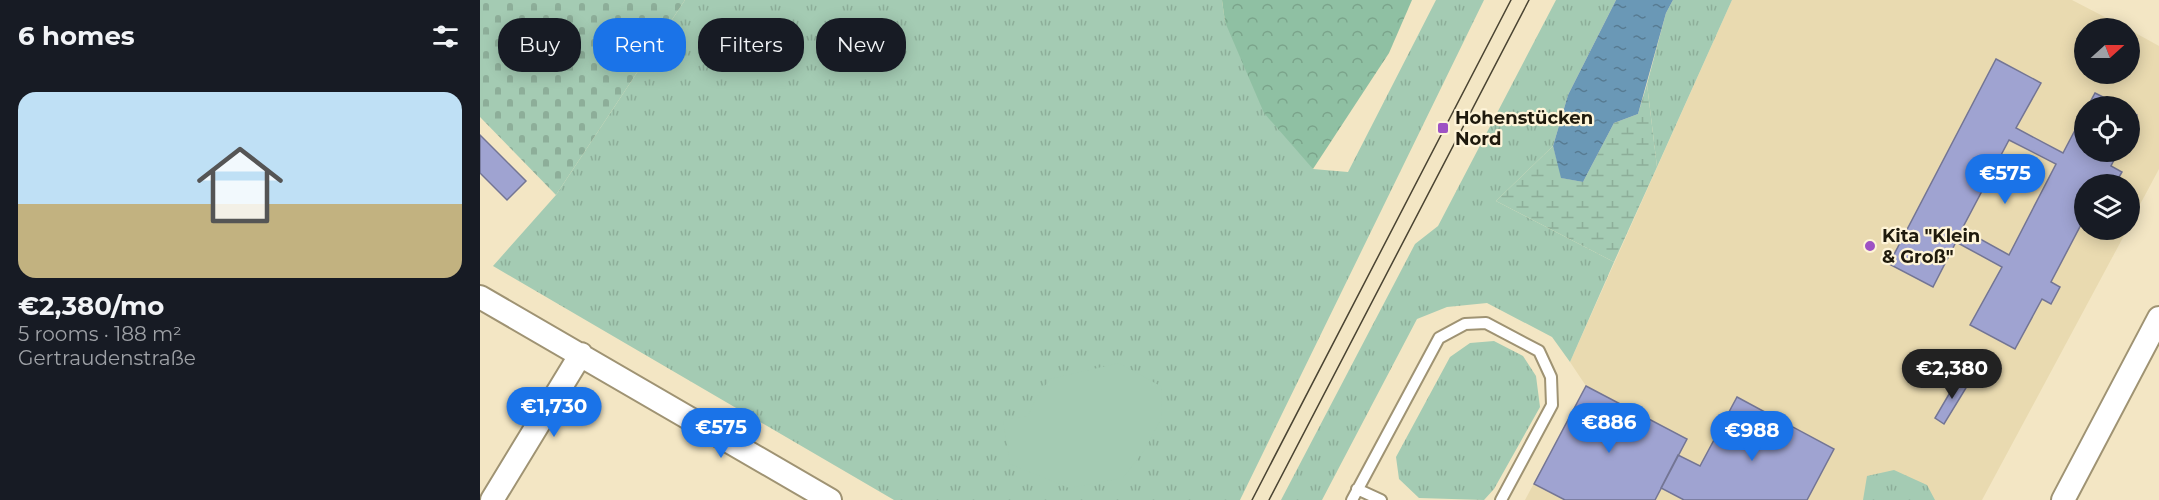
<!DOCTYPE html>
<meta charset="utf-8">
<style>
:root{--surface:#171b24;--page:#20242c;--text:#f1f3f6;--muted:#9ea1a6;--accent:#1a73e8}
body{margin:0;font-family:Montserrat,sans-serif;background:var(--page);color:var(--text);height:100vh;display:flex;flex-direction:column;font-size:22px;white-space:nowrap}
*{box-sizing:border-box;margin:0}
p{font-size:20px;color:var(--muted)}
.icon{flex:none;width:33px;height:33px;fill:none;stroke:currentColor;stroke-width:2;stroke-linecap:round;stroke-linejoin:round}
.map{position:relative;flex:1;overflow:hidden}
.details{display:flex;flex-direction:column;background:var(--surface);width:480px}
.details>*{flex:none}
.banner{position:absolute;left:18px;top:18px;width:570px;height:54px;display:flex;gap:12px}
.needle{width:39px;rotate:69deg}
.buttons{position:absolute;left:1594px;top:18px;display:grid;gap:12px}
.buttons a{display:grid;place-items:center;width:66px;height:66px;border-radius:50%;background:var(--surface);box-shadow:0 3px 15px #0003;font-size:30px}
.price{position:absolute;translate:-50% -51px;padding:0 14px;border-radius:21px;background:var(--accent);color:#fff;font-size:20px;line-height:39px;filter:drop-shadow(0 2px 3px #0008)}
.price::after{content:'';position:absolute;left:50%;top:36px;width:18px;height:14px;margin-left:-9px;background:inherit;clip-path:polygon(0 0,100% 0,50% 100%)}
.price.selected{background:#222;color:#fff}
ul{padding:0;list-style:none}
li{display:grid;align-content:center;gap:12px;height:318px;padding:0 18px}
li span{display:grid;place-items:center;height:186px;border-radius:18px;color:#555}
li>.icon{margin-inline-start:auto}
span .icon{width:108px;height:108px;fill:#fffc;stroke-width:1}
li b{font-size:26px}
h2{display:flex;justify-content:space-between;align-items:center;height:72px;padding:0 18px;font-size:26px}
.chip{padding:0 21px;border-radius:24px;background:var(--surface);box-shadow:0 3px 15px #0003;font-size:21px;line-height:54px}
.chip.selected{background:var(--accent);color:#fff}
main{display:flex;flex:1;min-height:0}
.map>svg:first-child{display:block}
.built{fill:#e9dab0;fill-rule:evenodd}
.grass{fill:url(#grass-tufts)}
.forest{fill:url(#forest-crowns)}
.wetland{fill:url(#wetland-marsh)}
.cemetery{fill:url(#cemetery-stones)}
.pitch{fill:#a4cbb3}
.water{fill:url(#water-ripples)}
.building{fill:#9fa3d1;stroke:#737594;stroke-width:1.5;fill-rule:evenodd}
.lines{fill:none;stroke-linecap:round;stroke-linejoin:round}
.lane-casing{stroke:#9f9373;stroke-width:14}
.street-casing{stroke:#9f9373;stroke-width:26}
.lane{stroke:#fff;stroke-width:10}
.street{stroke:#fff;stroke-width:22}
.tram{stroke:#4a4432;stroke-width:1.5}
.poi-dot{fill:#9e52c4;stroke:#fef4d8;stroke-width:2}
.labels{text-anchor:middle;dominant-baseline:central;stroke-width:4.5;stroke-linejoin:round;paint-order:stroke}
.poi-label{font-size:18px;font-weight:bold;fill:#1f1a0d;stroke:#fef4d8;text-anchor:start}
</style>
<main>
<section class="details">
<h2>6 homes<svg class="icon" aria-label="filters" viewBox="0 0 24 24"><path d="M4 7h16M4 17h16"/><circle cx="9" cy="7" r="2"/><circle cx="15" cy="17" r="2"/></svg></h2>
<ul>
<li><span style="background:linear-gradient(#bfe0f5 60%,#c2b280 0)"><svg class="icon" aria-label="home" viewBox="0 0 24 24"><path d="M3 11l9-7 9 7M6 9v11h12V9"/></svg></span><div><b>€2,380/mo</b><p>5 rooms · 188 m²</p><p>Gertraudenstraße</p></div></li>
</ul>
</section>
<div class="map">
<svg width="1679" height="500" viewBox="0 0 1679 500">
<defs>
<pattern id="grass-tufts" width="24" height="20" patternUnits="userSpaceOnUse" patternTransform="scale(1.5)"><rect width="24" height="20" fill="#a4cbb3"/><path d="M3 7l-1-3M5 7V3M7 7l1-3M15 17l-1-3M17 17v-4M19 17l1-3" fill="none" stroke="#8dae99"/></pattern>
<pattern id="forest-crowns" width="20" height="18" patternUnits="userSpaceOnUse" patternTransform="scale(1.5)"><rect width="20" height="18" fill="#8fc0a3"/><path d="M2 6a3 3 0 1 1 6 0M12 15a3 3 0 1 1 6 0" fill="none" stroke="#7ba48b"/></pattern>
<pattern id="wetland-marsh" width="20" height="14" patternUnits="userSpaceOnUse" patternTransform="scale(1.5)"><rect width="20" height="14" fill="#a4cbb3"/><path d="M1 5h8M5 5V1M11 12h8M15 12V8" fill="none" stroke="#8dae99"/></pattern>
<pattern id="cemetery-stones" width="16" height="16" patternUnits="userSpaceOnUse" patternTransform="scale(1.5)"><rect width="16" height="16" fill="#a4cbb3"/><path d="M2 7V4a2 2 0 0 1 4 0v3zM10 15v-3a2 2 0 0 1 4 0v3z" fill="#8dae99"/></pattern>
<pattern id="water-ripples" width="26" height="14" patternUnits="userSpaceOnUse" patternTransform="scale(1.5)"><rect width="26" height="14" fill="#6a98b6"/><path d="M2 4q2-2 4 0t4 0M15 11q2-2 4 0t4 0" fill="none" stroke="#577b92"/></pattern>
</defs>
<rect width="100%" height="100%" fill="#f3e6c4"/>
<!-- built -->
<path class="built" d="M1252 0H1592L1646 28H1605V74H1650V30L1679 46V169L1650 223V184H1605V230H1647L1502 500H1045L1106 386 1090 362ZM1605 106H1650V152H1605Z"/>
<!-- grass -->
<path class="grass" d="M205 0H742L745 22 833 169 868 172 956 0H1004L760 500H414L13 266 76 195Z
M1076 0H1136L1088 95 1073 146 1016 201 1134 262 1090 362 1072 337 1007 303 967 307 937 319 842 500H801L935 244 958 226Z
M1193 0H1252L1177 167 1167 84 1186 13Z
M1014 341 1043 356 1056 376 1060 407 1014 489 1004 500 939 498 919 479 916 457 970 357 990 343Z
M1414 470 1447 485 1455 500H1383L1387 476Z"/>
<!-- forest -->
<path class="forest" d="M742 0H932L909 53 833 169 784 113 745 22Z"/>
<!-- wetland -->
<path class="wetland" d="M1167 84 1177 167 1134 262 1016 201 1073 146 1082 178 1103 182 1134 123 1158 114Z"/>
<!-- cemetery -->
<path class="cemetery" d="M0 0H205L76 195 0 117Z"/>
<!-- pitch -->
<path class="pitch" d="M639 363 682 387 681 419 665 449 643 478 589 488 530 464 523 420 548 416 556 398 570 379Z"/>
<!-- water -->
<path class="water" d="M1136 0H1193L1186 13 1158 114 1134 123 1103 182 1081 178 1073 146 1088 95Z"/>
<!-- building -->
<path class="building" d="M1516 59 1561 83 1536 128 1583 153 1605 111V152H1638L1631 166 1642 172 1635 184H1605V217L1571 282 1580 287 1571 304 1562 299 1535 349 1490 325 1522 267 1476 242 1453 287 1409 264ZM1529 140 1576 164 1529 255 1482 229Z
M1615 93 1641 106H1608Z
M1650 111 1657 115 1650 129Z
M0 135 46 181 27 200 0 173Z
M1479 377 1489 383 1464 424 1455 418Z
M1106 386 1207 439 1175 500H1085L1054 484Z
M1257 397 1354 449 1327 500H1204L1181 488 1198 455 1220 466Z"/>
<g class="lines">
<!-- lane casing -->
<g class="lane-casing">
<path id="lane" d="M877 489 901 500
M872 500 959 338 985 324 1006 323 1059 351 1071 377 1072 405 1021 500"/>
</g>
<!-- street casing -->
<g class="street-casing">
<path id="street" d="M0 297 350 500
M12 500 101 354
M1583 500 1679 318"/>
</g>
<!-- lane -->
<use href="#lane" class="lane"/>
<!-- street -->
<use href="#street" class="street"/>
<!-- tram -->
<path class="tram" d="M772 500 1031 0
M789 500 1049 0"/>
</g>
<!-- markers -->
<g class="poi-dot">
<rect x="957" y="122" width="12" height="12" rx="3"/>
<circle cx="1390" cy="246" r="6"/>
</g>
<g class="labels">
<!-- poi labels -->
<g class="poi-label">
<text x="975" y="118">Hohenstücken<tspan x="975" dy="21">Nord</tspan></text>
<text x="1402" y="236">Kita "Klein<tspan x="1402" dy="21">&amp; Groß"</tspan></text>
</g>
</g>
</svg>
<div class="buttons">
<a><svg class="needle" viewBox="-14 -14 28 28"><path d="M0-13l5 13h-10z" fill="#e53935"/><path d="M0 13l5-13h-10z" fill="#9ea1a6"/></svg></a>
<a><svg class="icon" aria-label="locate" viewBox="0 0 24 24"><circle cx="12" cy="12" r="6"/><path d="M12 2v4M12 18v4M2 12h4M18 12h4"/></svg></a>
<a><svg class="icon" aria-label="layers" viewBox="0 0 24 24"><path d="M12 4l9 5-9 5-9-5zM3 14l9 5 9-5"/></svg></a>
</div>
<b class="price" style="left:1525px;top:205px">€575</b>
<b class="price selected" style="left:1472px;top:400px">€2,380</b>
<b class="price" style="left:74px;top:438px">€1,730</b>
<b class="price" style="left:1129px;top:454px">€886</b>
<b class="price" style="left:241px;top:459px">€575</b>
<b class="price" style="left:1272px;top:462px">€988</b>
<div class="banner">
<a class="chip">Buy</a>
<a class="chip selected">Rent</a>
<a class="chip">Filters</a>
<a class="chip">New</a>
</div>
</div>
</main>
